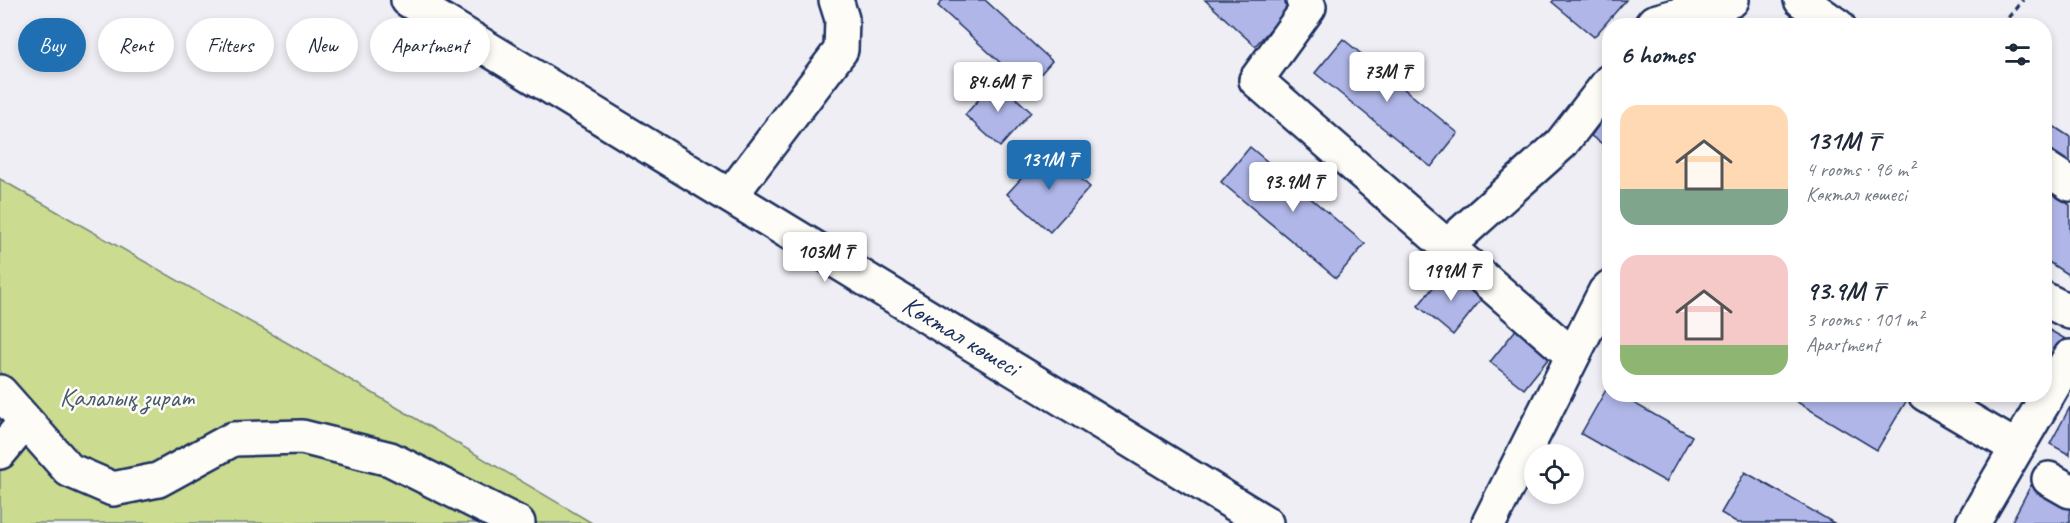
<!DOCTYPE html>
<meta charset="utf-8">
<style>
:root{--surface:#fff;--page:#f6f6f7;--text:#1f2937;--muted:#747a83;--accent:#1f6fb2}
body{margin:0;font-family:Caveat,sans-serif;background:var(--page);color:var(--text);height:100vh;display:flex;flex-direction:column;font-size:22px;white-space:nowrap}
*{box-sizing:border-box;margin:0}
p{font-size:20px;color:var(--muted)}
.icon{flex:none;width:33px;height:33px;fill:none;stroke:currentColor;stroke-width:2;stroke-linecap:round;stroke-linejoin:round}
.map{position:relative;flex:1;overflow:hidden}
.details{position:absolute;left:1602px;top:18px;width:450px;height:384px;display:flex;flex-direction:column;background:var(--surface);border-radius:24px;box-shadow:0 3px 9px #0003}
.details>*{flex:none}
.banner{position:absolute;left:18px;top:18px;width:570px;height:54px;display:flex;gap:12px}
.buttons{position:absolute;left:1524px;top:444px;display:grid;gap:12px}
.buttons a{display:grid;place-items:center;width:60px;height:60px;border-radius:50%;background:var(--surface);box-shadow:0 3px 9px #0003;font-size:30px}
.price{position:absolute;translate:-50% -51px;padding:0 14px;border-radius:6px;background:#fff;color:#222;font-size:20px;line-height:39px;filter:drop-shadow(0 2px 3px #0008)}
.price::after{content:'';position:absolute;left:50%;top:36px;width:18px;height:14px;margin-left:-9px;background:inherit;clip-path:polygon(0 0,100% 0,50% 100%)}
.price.active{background:var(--accent);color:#fff}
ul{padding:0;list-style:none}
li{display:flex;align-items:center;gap:18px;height:150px;padding:0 18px}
li span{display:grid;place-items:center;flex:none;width:168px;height:120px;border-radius:18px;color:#555}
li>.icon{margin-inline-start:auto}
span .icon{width:72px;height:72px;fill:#fffc;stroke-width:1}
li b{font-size:26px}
h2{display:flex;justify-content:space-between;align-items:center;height:72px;padding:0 18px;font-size:26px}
.tag{padding:0 21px;border-radius:27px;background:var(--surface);box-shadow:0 3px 9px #0003;font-size:21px;line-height:54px}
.tag.active{background:var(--accent);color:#fff}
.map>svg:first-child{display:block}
.green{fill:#cbdb8f;stroke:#738576;stroke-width:1.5}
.building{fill:#b0b7e8;stroke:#1b2f5e;stroke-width:1.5}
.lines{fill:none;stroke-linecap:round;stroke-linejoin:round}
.minor-casing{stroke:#1b2f5e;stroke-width:38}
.path{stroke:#1b2f5e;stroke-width:4;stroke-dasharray:6 4.5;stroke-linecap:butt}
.minor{stroke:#fdfcf7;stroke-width:33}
.labels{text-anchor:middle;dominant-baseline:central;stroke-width:5;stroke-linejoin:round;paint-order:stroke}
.street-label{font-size:26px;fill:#1b2f5e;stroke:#fdfcf7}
.park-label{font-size:26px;fill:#475a6a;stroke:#fdfcf7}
</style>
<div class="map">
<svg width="2070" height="523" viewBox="0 0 2070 523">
<rect width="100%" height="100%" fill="#eeeef4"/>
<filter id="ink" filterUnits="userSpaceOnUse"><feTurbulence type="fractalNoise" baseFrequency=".0167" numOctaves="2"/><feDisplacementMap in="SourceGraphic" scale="12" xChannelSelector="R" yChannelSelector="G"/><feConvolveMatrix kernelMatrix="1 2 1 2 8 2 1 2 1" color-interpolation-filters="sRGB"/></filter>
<g filter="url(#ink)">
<!-- green -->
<path class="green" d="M0 179 305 353 592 523H0Z"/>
<!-- building -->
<path class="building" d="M943 0H985L1052 61 1028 88 938 6Z
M1205 0H1288L1293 5 1255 46Z
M1554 0H1626L1594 37 1552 2Z
M1343 39 1458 133 1431 167 1315 73Z
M996 80 1031 112 1000 147 965 115Z
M1610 109V149L1591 136Z
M2044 120 2070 137V168L2044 151Z
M1250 147 1365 244 1336 278 1221 182Z
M1048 149 1090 187 1050 232 1007 194Z
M2044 188 2070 205V276L2044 259Z
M1448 269 1483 297 1453 335 1418 306Z
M1518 327 1552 354 1524 389 1490 362Z
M2044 327 2069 341 2044 384Z
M1607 388 1610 390V394H1618L1692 436 1666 482 1581 434Z
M1788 394H1898L1907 400 1877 450 1787 396Z
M2070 407V455L2050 444Z
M1745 472 1834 523H1738L1721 513Z
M2031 485 2070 505V523H2011Z"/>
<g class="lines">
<!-- minor casing -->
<g class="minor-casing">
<path id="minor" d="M408 0 1266 523
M1303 0 1309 7 1256 80 1573 356
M1801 0 1838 26
M1651 26 1654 22 1732 0
M2044 167 2070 184
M731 195 841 50 842 19 836 0
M1446 247 1561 144 1610 81
M2044 299 2070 312
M0 392 69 470 113 489 158 480 233 439 302 437 390 459 518 523
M1925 394 2017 448
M0 452 25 422
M2049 479 2070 491
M1489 523 1605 292 1610 287
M1973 523 2070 357"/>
</g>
<!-- path -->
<path class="path" d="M2002 26 2023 0"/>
<!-- minor -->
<use href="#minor" class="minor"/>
</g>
</g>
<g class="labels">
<!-- street labels -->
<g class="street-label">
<text transform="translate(961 336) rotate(31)">Көктал көшесі</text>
</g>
<!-- park labels -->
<g class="park-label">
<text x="127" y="397">Қалалық зират</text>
</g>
</g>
</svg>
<div class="buttons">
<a><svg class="icon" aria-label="locate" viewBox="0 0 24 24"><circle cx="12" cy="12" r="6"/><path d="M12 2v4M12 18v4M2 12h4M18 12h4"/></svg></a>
</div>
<b class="price" style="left:1387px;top:103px">73M ₸</b>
<b class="price" style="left:998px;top:113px">84.6M ₸</b>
<b class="price active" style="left:1049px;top:191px">131M ₸</b>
<b class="price" style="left:1293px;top:213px">93.9M ₸</b>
<b class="price" style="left:825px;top:283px">103M ₸</b>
<b class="price" style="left:1451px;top:302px">199M ₸</b>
<div class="banner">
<a class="tag active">Buy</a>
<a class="tag">Rent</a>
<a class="tag">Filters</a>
<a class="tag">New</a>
<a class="tag">Apartment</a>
</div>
<section class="details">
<h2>6 homes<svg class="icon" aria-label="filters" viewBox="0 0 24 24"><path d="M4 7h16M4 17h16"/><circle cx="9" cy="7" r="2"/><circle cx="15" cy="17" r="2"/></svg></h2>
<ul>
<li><span style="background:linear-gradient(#ffd9b3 70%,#7fa58c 0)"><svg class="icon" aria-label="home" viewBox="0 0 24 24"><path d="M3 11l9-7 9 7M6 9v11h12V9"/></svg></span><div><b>131M ₸</b><p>4 rooms · 96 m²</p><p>Көктал көшесі</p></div></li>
<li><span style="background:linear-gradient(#f6c9c9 75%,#8fb573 0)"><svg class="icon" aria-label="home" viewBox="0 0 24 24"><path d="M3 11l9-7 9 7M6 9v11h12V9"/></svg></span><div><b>93.9M ₸</b><p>3 rooms · 101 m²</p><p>Apartment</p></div></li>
</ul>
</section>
</div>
